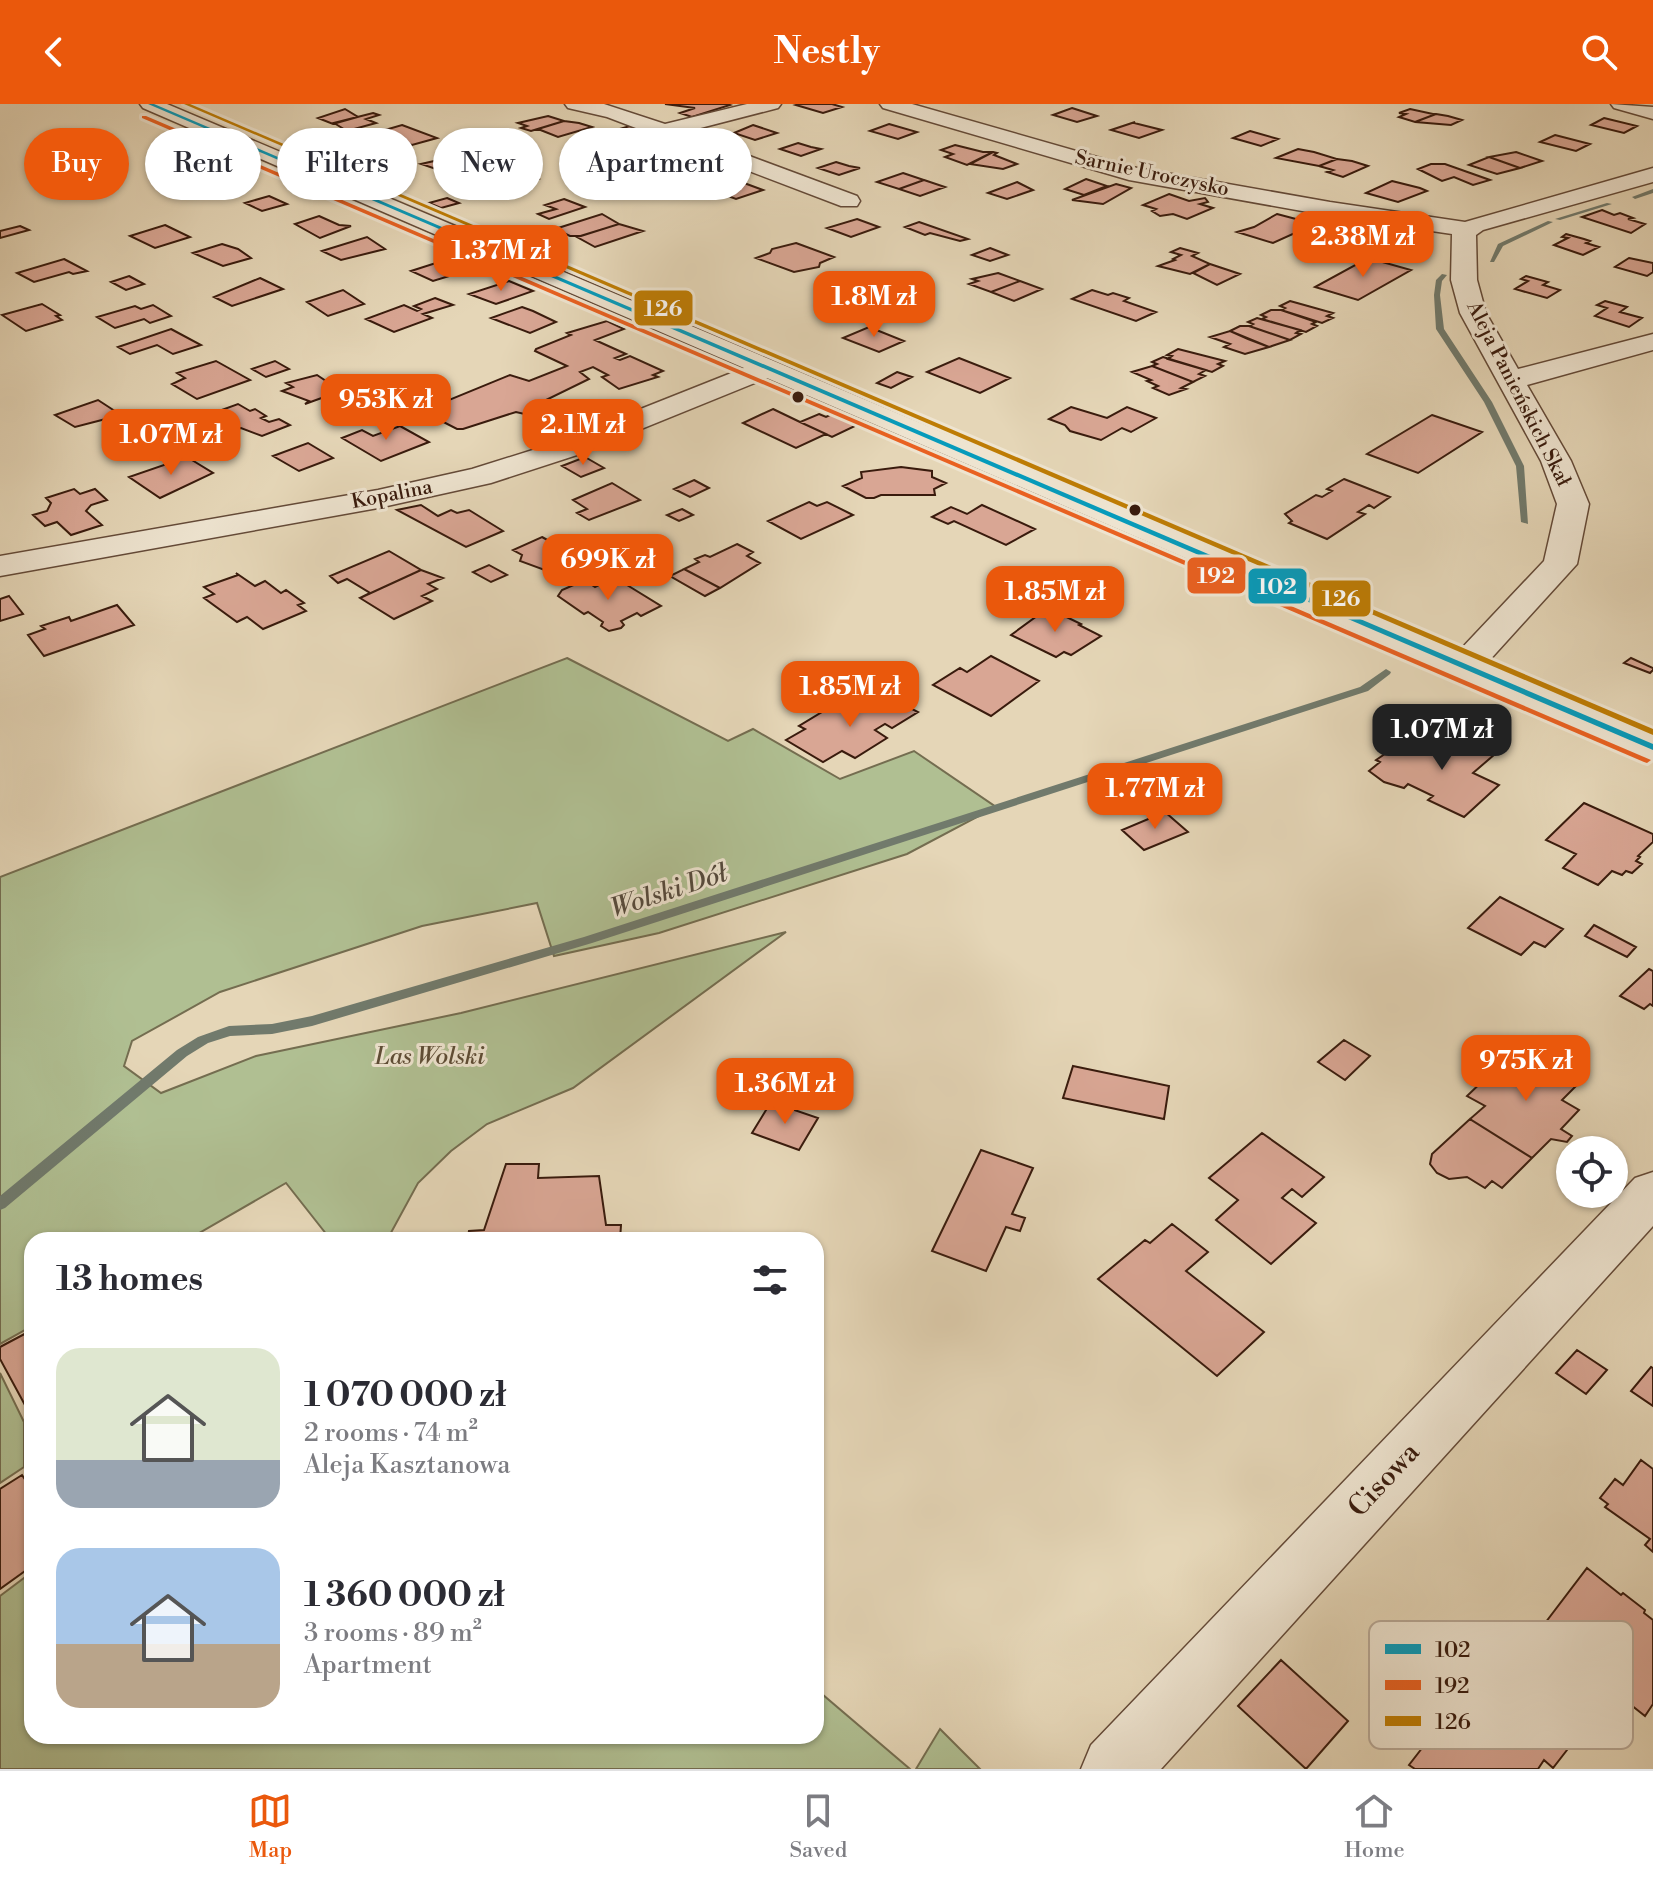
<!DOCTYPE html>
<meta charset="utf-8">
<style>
:root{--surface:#fff;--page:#f7f7f7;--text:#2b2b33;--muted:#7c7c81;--line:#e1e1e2;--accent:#ea580c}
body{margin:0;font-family:"Libre Bodoni",serif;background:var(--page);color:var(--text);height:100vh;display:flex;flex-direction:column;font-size:30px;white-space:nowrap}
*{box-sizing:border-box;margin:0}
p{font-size:26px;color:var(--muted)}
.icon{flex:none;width:44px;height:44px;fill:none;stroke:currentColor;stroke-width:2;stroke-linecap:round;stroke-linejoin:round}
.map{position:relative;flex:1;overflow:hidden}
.drawer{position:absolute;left:24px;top:1128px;width:800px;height:512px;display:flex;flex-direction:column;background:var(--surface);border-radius:24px;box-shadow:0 2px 6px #0004}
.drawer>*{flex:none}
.hud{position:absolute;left:24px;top:24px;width:800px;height:72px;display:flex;gap:16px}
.controls{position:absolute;left:1556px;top:1032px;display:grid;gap:16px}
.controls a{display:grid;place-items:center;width:72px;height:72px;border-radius:50%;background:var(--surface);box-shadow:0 2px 6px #0004;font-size:40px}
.price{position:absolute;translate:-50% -68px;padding:0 18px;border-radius:16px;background:var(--accent);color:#fff;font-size:26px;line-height:52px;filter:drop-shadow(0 2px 4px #0008)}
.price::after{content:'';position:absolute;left:50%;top:48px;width:24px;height:18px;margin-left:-12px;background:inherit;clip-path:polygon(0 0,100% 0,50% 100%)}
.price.selected{background:#222;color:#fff}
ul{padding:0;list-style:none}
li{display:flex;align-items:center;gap:24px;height:200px;padding:0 32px}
li span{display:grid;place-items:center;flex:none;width:224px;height:160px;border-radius:24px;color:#555}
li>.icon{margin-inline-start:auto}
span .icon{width:96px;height:96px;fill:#fffc;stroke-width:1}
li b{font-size:34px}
h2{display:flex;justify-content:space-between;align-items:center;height:96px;padding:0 32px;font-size:34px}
.chip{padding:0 28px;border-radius:36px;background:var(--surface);box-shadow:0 2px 6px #0004;font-size:28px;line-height:72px}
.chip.selected{background:var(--accent);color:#fff}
header{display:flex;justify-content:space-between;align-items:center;height:104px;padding:0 32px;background:var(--accent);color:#fff;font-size:36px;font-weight:700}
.tabs{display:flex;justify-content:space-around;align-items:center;height:112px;border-top:2px solid var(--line);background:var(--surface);font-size:22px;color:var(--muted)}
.tabs a{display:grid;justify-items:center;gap:4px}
.tabs .selected{color:var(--accent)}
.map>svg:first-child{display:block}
.green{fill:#b0bf92;stroke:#746d50;stroke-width:2}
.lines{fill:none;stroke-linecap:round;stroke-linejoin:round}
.stream{fill:#717a6c;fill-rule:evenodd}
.building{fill:#d9a694;stroke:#391b0d;stroke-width:2}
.minor-casing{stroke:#644a38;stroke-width:3}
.minor{fill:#eee4d0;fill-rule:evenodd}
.bus-1-casing{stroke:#eee4d0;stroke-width:6}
.bus-2-casing{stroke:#eee4d0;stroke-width:6}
.bus-3-casing{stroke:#eee4d0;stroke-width:6}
.bus-1{fill:#069bbb;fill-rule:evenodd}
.bus-2{fill:#e96121;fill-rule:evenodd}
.bus-3{fill:#be7c04;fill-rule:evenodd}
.bus-dot{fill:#391b0d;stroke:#eee4d0;stroke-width:3}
.labels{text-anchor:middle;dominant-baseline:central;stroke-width:6;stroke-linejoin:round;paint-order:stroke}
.far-street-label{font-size:20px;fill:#391b0d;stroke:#eee4d0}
.park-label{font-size:24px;font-style:italic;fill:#5d4c35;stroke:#eee4d0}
.water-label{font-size:26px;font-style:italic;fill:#554a3d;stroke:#eee4d0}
.near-street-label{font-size:28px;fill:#391b0d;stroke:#eee4d0}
.key{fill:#eee4d0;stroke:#b8a896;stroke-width:2}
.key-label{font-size:22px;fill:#391b0d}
.line-badge{stroke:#eee4d0;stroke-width:3}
.badge-label{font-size:22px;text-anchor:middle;font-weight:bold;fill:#fff}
</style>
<header><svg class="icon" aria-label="back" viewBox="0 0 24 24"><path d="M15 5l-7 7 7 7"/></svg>Nestly<svg class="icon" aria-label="search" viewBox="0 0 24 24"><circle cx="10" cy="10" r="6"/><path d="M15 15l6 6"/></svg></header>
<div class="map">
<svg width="1653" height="1665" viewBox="0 0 1653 1665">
<rect width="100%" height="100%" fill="#e5d6b7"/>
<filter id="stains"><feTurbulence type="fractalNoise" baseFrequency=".0025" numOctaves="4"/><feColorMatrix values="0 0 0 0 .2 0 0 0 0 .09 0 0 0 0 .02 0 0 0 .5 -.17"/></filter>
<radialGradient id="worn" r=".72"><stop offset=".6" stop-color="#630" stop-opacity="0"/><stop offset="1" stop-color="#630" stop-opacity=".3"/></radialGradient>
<!-- green -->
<path class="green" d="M567 554 728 637 753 625 840 675 914 647 996 703 907 750 659 829 554 852 537 799 422 822 220 888 132 937 124 962 161 989 256 952 461 909 786 828 573 984 487 1020 451 1047 418 1079 387 1136H331L286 1079 187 1136 178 1129 166 1136H32V1222L0 1240V773Z
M0 1269 24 1318V1363L0 1379Z
M32 1468V1632H816V1585L910 1665H0V1492Z
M940 1625 980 1665H916Z"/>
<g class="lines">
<!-- stream -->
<path class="stream" d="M1653 85V89L1635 95 1632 93Z
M1607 99 1612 100 1560 116 1555 115Z
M1548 117 1553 118 1503 142 1494 158H1490L1498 140Z
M1442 170 1447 171 1442 177 1440 191 1444 225 1492 298 1524 362 1528 420 1521 418 1516 362 1484 298 1436 225 1434 191 1436 176Z
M1386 565 1391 568 1390 570 1368 587 592 839 312 922 272 930 230 932 208 939 187 952 5 1104 0 1106V1092L177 946 198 933 229 922 272 920 312 912 584 833 1360 583Z"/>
</g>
<!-- building -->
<path class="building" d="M665 0H727L730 1 692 13 680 9 695 4Z
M800 0H832L842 3 823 9 796 1Z
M1072 4 1097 12 1077 18 1053 11Z
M345 5 358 13 333 20 318 14Z
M1410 5 1433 10H1436L1415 18 1399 13 1406 10 1399 9Z
M373 9 379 11 366 15 376 19 347 27 334 19Z
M1436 10 1448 12 1462 16 1451 21 1415 18Z
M548 12 564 17 531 27 521 24 527 22 518 19Z
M1604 14 1637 22 1624 29 1591 21Z
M564 17 579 19 592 23 558 33 538 25Z
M1135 18 1134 19 1162 26 1139 34 1111 26Z
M889 20 917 28 898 35 870 27Z
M402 21 437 34 412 41 389 33 373 38 361 33Z
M753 21 777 29 755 36 734 29Z
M630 22 652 29 633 35 624 32 612 36 598 31Z
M1250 27 1278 35 1261 42 1233 34Z
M1555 31 1590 40 1576 47 1540 38Z
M600 37 624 46 593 55 569 46Z
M798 39 811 43 821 45 801 52 780 45Z
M955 41 983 48H993L967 61 945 53 953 50 941 46Z
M1298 45 1314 48 1337 55 1319 62 1276 54Z
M993 48 997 49 994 51 1017 60 1003 65 970 60Z
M1516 48 1542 57 1520 64 1489 53Z
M465 50 480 55 439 66 421 60Z
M1489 53 1520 64 1497 70 1469 61Z
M654 54 690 57 710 64 688 71 675 66 668 68 671 72 661 74 628 62Z
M1337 55 1352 57 1368 62 1343 73 1327 68 1333 66 1319 62Z
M836 58 849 62 860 64 839 71 818 64Z
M1431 60H1445L1490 76 1473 81 1454 73 1442 77 1418 65Z
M487 65H500L514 71 484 80 461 74Z
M903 69 924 76 899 85 877 78Z
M521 70 538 75 503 88 484 80Z
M722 71 743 79 716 88 694 80Z
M1086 75 1107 82 1084 91 1065 85Z
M924 76 945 83 920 92 899 85Z
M1392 77 1420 84 1427 87 1398 98 1366 89Z
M1017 78 1033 86 1007 95 988 89Z
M744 79 763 86 736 95 717 88Z
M1116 80 1131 84 1103 100 1072 96Z
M1169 90 1189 97 1205 94 1208 98 1200 100 1213 104 1187 115 1173 110 1160 112 1152 107 1156 105 1143 101Z
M269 92 287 100 262 107 245 99Z
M447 94 459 99 441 104 429 99Z
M564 95 585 103 549 115 538 110 556 105 545 101Z
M1602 106 1614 111 1620 109 1633 114 1628 115 1645 120 1631 129 1582 113Z
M602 110 619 120 581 132H570L555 125Z
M1277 110 1315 120 1273 139 1237 128 1254 123Z
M319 112 339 121 351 122 320 134 295 120Z
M857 115 879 123 851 133 827 124Z
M919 118 968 135 960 137 930 129 925 131 905 123Z
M619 120 643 127 595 143 577 133Z
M165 121 190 133 155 144 130 132Z
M20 122 29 126 0 134V127Z
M1566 130 1584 135 1590 137 1586 139 1599 143 1583 151 1554 141 1568 134 1562 133Z
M367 133 385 145 341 156 322 147Z
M796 139 834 153 820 159 819 163 794 168 756 154 770 149 772 145Z
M222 140 238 145 251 154 223 162 193 149Z
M990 144 1008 151 990 157 972 151Z
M1180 144 1198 149 1192 152 1210 160 1190 170 1158 162 1175 156 1173 155 1181 151 1171 148Z
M1368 154 1411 166 1358 196 1315 183Z
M1629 154 1653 159V168L1647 172 1615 163Z
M64 155 87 167 73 170 69 168 34 178 17 169Z
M468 156 482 162 433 177 411 167 442 157 453 162Z
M1210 160 1240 170 1217 181 1193 169Z
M998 169 1020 177 991 188 969 180 978 177 972 175Z
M129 172 144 180 126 186 111 178Z
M1526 172 1548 178 1543 181 1560 186 1547 194 1515 185 1528 177 1521 175Z
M260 174 283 185 232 202 214 193Z
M509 177 533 187 496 200 469 190Z
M1020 177 1042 185 1014 197 991 188Z
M343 186 364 200 328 212 307 198Z
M1092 186 1108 191 1113 189 1129 194 1124 197 1156 208 1136 217 1072 195Z
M435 194 453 201 423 210 432 214 394 228 366 215 404 201 417 207 421 205 414 202Z
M1290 197 1333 209 1327 212 1333 214 1322 219 1281 206 1285 204 1280 202Z
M1605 197 1627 203 1620 208 1642 214 1629 223 1595 212 1607 204 1597 201Z
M42 200 60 211 56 212 62 216 26 227 2 211Z
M153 201 171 212 150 219 144 215 115 224 97 213 135 202 141 205Z
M522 203 533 207 556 218 530 229 491 214Z
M1271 206H1281L1316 218 1312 220 1317 222 1306 228 1262 215 1266 213 1261 211Z
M1257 214 1300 226 1296 229 1301 230 1290 236 1249 222 1253 220 1248 218Z
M607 217 624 225 595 236 626 250 615 254 620 256 630 252 663 267 653 271 658 273 619 285 602 273 608 271 593 263 580 268 589 275 548 295 556 299 555 303 533 312 516 308 463 325H457L422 307 510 271 529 277 567 262 535 247 536 245 571 231 567 229Z
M1240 222H1249L1290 236 1269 243 1230 227Z
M869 223 904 237 879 248 843 234Z
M171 225 201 241 173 250 157 241 130 250 118 243Z
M1230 227 1248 235 1269 243 1245 250 1224 243 1230 240 1210 233Z
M1178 245 1225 257 1218 260 1223 262 1212 268 1168 255 1172 252 1167 251Z
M1163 253 1206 266 1199 270 1205 272 1193 278 1152 262 1157 260 1152 258Z
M959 254 1010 274 980 289 927 268Z
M216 257 250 276 197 295 172 280 185 274 177 269Z
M275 257 289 265 266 273 252 265Z
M1152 262 1193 278 1181 284 1186 285 1169 291 1153 284 1158 282 1147 277 1151 276 1132 268Z
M897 268 912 273 891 284 877 279Z
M317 271 341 287 305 300 309 297 282 287 293 283 286 279Z
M98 296 121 311 75 323 55 311Z
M373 296 398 311 374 320 354 309 346 312 340 308Z
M238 300 250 307 255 305 266 312 261 314 269 318 279 315 290 321 262 332 241 324 222 328 208 320 214 318 205 312Z
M1071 303 1107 314 1127 303 1156 314 1131 328 1122 324 1101 336 1070 327 1065 321 1049 315Z
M773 305 800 318 826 330 796 344 743 319Z
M819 310 826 313 832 310 857 321 832 333 800 318Z
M1432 311 1482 328 1418 369 1367 350Z
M400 322 429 338 381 357 342 334 362 326 373 332Z
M308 339 333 354 299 367 273 352Z
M187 353 213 369 160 394 129 373Z
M585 353 604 364 581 373 562 362Z
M901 363 932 367V373L946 379 934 385 935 391H881L874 394H866L843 382 862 374 861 368Z
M1344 375 1390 393 1374 404 1369 401 1358 408 1365 410 1327 435 1289 419 1292 417 1285 410 1316 391 1322 393 1332 387 1327 385Z
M694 376 709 384 690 393 674 385Z
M612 379 640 396 589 416 577 409 587 405 573 396Z
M74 385 80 390 95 385 107 396 91 401 86 407 102 421 71 431 57 418 45 422 33 411 47 407 51 399 46 394Z
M809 398 817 402 827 398 853 411 801 435 768 417Z
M421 401 438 412 451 406 457 409 469 406 503 427 466 443 397 406Z
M982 401 1035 425 1006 441 954 417 948 420 932 413 951 403 967 410Z
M682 405 693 411 679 417 667 411Z
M542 433 580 454 550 468 520 457 522 451 513 446Z
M737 440 753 448 747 452 760 459 720 484 684 465 699 458 695 455 705 451 710 453Z
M389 447 421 466 360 494 370 489 347 475 338 479 330 472Z
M489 461 507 471 491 478 473 468Z
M684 465 720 484 705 492 670 472Z
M421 466 443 474 428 480 437 485 422 492 432 497 394 515 360 494Z
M236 469 255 482 265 477 281 489 286 486 304 499 298 501 306 507 263 525 247 513 237 518 204 494 214 490 204 483 238 471Z
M614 473 661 502 641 512 637 509 621 517 624 521 621 524 609 527 601 522 603 518 588 508 584 510 558 492 562 486 585 476 595 483Z
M9 492 23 510 0 517V495Z
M117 501 134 521 44 552 28 531 45 525 41 522 69 513 71 517Z
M1048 504 1081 520 1079 521 1101 532 1071 551 1064 548 1056 553 1011 531Z
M991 552 1039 577 991 612 933 581 960 564 967 568Z
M1631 554 1653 564V566L1650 569 1624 559Z
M885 591 918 608 892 624 885 620 875 626 887 634 855 654 842 647 823 658 786 636 805 625 799 622 832 602 850 612Z
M1463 627 1502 644 1473 669 1499 681 1464 713 1428 696 1433 692 1408 680 1404 684 1384 678 1369 667 1380 658 1376 656 1404 637 1429 649 1433 645 1445 650 1449 646 1443 644Z
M1584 699 1653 730V738L1638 752 1640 753 1636 757 1642 760 1632 769 1626 767 1622 771 1612 767 1598 781 1563 764 1576 750 1546 736Z
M1165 708 1188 728 1144 746 1122 726Z
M1500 793 1563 825 1545 843 1534 838 1521 851 1468 824Z
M1594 821 1636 843 1627 853 1585 832Z
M1649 865 1653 867V902L1650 900 1644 905 1620 892Z
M1344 936 1370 952 1345 976 1318 958Z
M1511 950 1527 955 1537 951 1581 977 1562 996 1579 1006 1561 1025 1572 1032 1567 1038 1551 1035 1532 1054 1470 1015 1485 1002 1467 992Z
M1073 962 1169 982 1164 1015 1063 994Z
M771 998 818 1014 799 1046 752 1029Z
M1470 1015 1532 1054 1502 1084 1492 1077 1485 1084 1467 1073 1449 1075 1437 1069 1430 1060 1432 1050Z
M1262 1029 1324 1073 1302 1093 1292 1085 1282 1094 1316 1119 1271 1160 1216 1116 1238 1096 1209 1074Z
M981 1046 1033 1064 1012 1110 1025 1114 1020 1127 1006 1123 986 1167 932 1147Z
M506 1060H539L538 1074 599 1072 606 1121H621L620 1136H467L469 1127 484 1126Z
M1172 1120 1208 1148 1186 1167 1264 1228 1217 1272 1098 1175 1145 1136 1150 1139Z
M32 1226V1314L0 1255V1243Z
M1577 1246 1607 1266 1586 1290 1556 1269Z
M1651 1263 1653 1264V1302L1631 1287Z
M1641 1356 1653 1365V1448L1645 1441 1650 1435 1605 1403 1608 1400 1600 1394 1615 1375 1623 1381Z
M22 1371 32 1386V1462L0 1485V1385Z
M1587 1464 1621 1491 1623 1489 1645 1506 1644 1509 1653 1516V1600L1645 1612 1607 1582 1604 1585 1536 1531Z
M1446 1529 1574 1637 1553 1664 1544 1656 1538 1665H1415L1409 1661 1426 1639 1384 1603Z
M1281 1556 1348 1617 1306 1665 1238 1602Z"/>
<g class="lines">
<!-- minor casing -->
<g class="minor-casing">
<path id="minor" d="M140 0H167L1459 547 1544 457 1557 400 1541 357 1460 209 1451 176 1452 130 1330 112 1129 76 883 4 880 0H912L1132 63 1330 98 1465 118 1653 64V78L1483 126 1476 131 1477 176 1486 209 1518 265 1653 230V246L1527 281 1571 357 1589 400 1577 460 1487 559 1653 629V655L767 274 577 351 491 379 378 404 0 472V452L378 386 472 365 555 339 744 264 143 4Z
M565 0H604L665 20 747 0H781L778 4 685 28 857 92 860 97 857 102H841L607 13 568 4Z
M1611 0 1653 3V15L1614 4Z
M1653 1068V1122L1161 1665H1081L1091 1641 1635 1074Z"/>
</g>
<!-- minor -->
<use href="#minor" class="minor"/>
<!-- bus-1 casing -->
<g class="bus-1-casing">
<path id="bus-1" d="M148 0H154L1653 640V646Z"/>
</g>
<!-- bus-2 casing -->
<g class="bus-2-casing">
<path id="bus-2" d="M142 12H146L1651 656 1647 659 1644 658 142 14Z"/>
</g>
<!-- bus-3 casing -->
<g class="bus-3-casing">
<path id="bus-3" d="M184 0H190L1653 625V631Z"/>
</g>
<!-- bus-1 -->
<use href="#bus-1" class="bus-1"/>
<!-- bus-2 -->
<use href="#bus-2" class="bus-2"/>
<!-- bus-3 -->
<use href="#bus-3" class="bus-3"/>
</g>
<!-- markers -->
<g class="bus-dot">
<circle cx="798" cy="293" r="7"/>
<circle cx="1135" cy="406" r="7"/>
</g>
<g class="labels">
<!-- far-street labels -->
<g class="far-street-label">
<text transform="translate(1152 70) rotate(12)">Sarnie Uroczysko</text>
<text transform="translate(1518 290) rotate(63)">Aleja Panieńskich Skał</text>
<text transform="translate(392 391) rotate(-11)">Kopalina</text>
</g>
<!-- park labels -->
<g class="park-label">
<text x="430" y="953">Las Wolski</text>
</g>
<!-- water labels -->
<g class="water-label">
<text transform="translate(669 787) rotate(-18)">Wolski Dół</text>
</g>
<!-- near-street labels -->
<g class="near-street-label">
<text transform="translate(1384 1376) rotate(-47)">Cisowa</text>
</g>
</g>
<!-- legend -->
<rect x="1369" y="1517" width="264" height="128" rx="12" class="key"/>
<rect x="1385" y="1540" width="36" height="10" fill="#069bbb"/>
<rect x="1385" y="1576" width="36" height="10" fill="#e96121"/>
<rect x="1385" y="1612" width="36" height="10" fill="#be7c04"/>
<g class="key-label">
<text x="1435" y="1553">102</text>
<text x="1435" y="1589">192</text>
<text x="1435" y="1625">126</text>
</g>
<g class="line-badge">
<rect x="633" y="185" width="61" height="38" rx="8" fill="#be7c04"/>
<rect x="1186" y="452" width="61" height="39" rx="8" fill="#e96121"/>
<rect x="1247" y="463" width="61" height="38" rx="8" fill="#069bbb"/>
<rect x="1311" y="475" width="61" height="39" rx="8" fill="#be7c04"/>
</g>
<g class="badge-label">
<text x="663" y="212">126</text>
<text x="1216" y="479">192</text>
<text x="1277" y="490">102</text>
<text x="1341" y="502">126</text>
</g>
<rect width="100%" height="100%" filter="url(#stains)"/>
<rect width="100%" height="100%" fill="url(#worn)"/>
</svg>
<div class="controls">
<a><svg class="icon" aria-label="locate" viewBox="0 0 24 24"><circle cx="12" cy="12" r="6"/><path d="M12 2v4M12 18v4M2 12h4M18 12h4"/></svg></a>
</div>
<b class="price" style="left:1363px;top:175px">2.38M zł</b>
<b class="price" style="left:501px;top:189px">1.37M zł</b>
<b class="price" style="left:874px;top:235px">1.8M zł</b>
<b class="price" style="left:386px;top:338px">953K zł</b>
<b class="price" style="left:583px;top:363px">2.1M zł</b>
<b class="price" style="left:171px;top:373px">1.07M zł</b>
<b class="price" style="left:608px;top:498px">699K zł</b>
<b class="price" style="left:1055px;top:530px">1.85M zł</b>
<b class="price" style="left:850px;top:625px">1.85M zł</b>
<b class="price selected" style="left:1442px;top:668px">1.07M zł</b>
<b class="price" style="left:1155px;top:727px">1.77M zł</b>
<b class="price" style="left:1526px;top:999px">975K zł</b>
<b class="price" style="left:785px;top:1022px">1.36M zł</b>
<div class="hud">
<a class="chip selected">Buy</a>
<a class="chip">Rent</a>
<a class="chip">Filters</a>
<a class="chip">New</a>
<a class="chip">Apartment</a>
</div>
<section class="drawer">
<h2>13 homes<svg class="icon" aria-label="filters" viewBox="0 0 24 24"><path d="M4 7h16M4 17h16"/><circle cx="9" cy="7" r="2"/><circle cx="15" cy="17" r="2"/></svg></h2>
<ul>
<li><span style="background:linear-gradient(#dfe7d0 70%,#9aa5b1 0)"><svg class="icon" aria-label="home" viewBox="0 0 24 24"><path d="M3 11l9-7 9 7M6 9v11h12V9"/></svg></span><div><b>1 070 000 zł</b><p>2 rooms · 74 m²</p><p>Aleja Kasztanowa</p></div></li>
<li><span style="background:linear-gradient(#a9c7e8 60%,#b9a48a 0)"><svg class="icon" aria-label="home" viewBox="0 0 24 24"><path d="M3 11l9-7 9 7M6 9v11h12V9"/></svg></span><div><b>1 360 000 zł</b><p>3 rooms · 89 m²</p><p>Apartment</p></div></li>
</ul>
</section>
</div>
<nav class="tabs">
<a class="selected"><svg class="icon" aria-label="map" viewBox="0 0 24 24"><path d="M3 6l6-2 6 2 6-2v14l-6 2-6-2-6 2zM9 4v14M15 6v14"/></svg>Map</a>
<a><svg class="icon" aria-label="saved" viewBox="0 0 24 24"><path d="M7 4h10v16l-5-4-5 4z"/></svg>Saved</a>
<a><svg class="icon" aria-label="home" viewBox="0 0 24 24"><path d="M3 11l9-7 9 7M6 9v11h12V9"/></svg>Home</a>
</nav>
